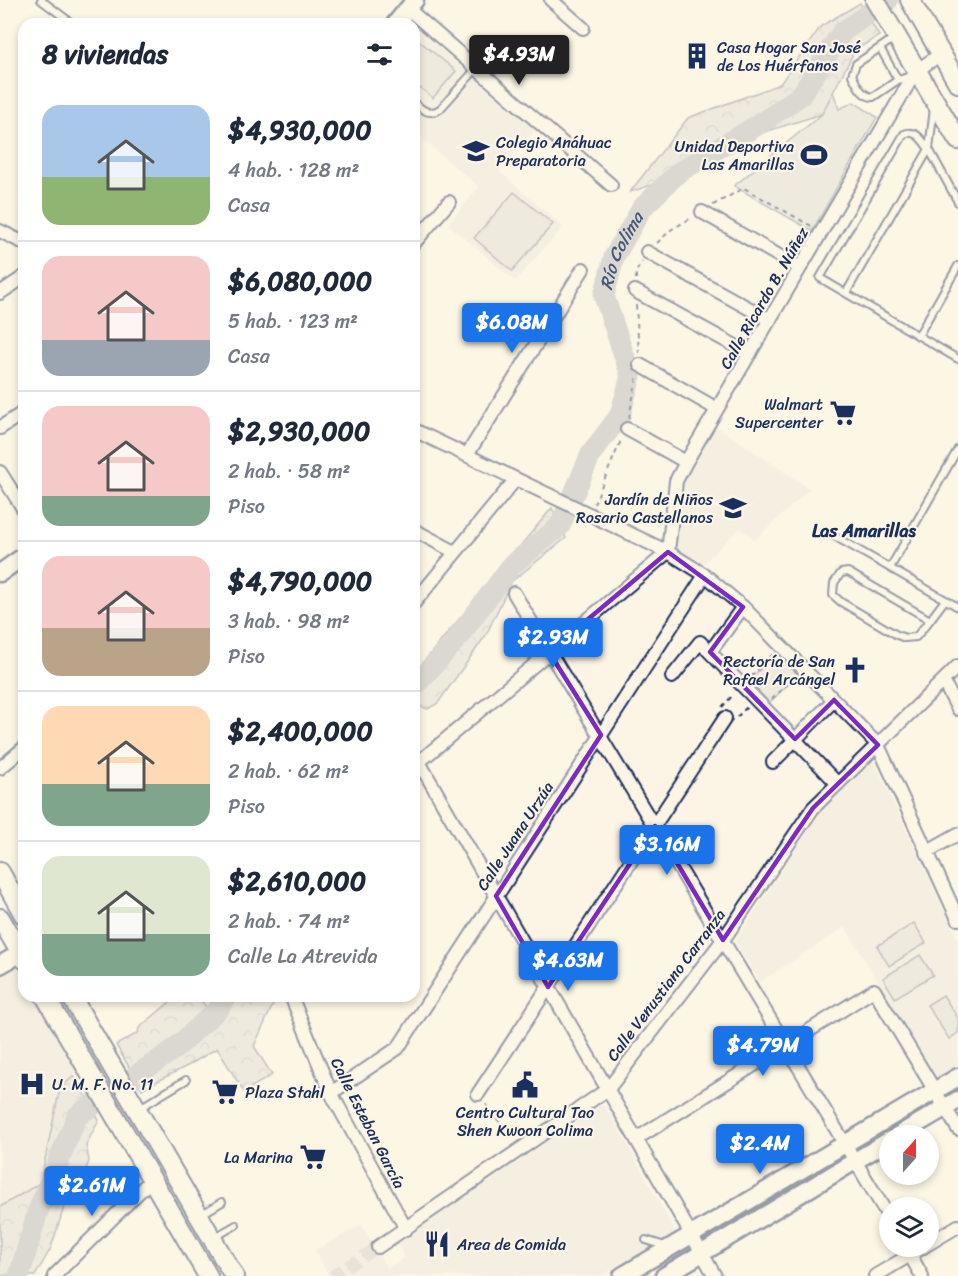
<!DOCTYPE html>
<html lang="es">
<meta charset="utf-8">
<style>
:root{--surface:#fff;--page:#f6f6f7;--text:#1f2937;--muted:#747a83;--line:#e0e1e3;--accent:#1a73e8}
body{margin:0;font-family:Sriracha,sans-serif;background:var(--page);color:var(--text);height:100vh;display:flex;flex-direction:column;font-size:22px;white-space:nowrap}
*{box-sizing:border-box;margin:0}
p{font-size:20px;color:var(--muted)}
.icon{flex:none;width:33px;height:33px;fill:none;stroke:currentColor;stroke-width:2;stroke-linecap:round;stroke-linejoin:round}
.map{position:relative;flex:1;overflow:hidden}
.sheet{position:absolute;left:18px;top:18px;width:402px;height:984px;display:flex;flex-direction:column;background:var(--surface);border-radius:18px;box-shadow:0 3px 9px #0003}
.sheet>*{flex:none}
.needle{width:39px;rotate:21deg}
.tools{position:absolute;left:879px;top:1125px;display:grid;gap:12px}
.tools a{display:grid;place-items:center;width:60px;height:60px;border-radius:50%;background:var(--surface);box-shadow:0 3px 9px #0003;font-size:30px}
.price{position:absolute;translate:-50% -51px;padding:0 14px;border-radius:6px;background:var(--accent);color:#fff;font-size:20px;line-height:39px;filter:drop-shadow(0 2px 3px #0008)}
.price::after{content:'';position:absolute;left:50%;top:36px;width:18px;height:14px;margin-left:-9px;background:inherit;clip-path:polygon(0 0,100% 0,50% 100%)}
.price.current{background:#222;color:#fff}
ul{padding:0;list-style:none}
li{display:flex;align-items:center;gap:18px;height:150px;padding:0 24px}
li+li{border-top:2px solid var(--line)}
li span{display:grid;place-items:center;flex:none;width:168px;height:120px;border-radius:18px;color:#555}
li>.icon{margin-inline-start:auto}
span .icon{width:72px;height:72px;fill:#fffc;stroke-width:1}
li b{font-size:26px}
h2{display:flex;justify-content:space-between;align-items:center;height:72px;padding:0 24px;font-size:26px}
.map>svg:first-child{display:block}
.built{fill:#ece7dc}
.forest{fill:url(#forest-crowns);stroke:#7d8599;stroke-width:1.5}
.pitch{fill:#dfdbd4;stroke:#7d8599;stroke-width:1.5}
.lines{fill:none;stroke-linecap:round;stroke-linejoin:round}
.river{stroke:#b2b4b8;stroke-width:21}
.street-tunnel{stroke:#cfcdca;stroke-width:12;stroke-dasharray:12 6;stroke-linecap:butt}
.lane-casing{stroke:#1b2f5e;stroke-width:10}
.street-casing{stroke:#1b2f5e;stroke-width:16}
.secondary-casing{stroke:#1b2f5e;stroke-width:21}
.primary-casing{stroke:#1b2f5e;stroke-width:22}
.path{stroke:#1b2f5e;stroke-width:2;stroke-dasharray:4.5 4.5;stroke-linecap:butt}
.lane{stroke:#fcf5e5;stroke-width:6}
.street{stroke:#fcf5e5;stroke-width:12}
.secondary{stroke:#fcf5e5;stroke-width:16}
.primary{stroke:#fcf5e5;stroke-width:18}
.marked{fill:none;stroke:#7b2cbf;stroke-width:4.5;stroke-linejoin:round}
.labels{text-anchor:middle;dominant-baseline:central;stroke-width:4.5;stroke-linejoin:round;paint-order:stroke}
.poi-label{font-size:16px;fill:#1b2f5e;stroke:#fcf5e5;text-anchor:start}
.street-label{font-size:16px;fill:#1b2f5e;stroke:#fcf5e5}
.water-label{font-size:18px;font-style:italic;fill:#485779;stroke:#fcf5e5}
.neighbourhood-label{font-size:18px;font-weight:bold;fill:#1b2f5e;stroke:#fcf5e5}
</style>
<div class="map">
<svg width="958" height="1276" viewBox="0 0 958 1276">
<defs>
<pattern id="forest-crowns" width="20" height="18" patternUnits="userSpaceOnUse" patternTransform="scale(1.5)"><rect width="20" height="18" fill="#dfdbd4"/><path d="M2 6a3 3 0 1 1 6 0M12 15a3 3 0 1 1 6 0" fill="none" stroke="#bfbcb8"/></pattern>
</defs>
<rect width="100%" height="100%" fill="#fcf5e5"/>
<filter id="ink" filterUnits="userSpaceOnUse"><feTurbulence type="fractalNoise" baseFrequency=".0167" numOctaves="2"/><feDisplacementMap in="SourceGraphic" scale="12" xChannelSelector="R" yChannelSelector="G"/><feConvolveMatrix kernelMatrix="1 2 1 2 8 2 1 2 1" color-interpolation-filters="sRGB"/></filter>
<g filter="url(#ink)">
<!-- built -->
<path class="built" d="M414 27 535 129 499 171 563 227 515 281 448 224 479 187 414 132Z
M716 426 810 489 755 540 740 528 704 563 672 548 680 484Z
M873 759 958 940V1066L937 1078 845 927 760 982 735 942 819 813Z
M16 963 24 976V996H36L80 1072 68 1079 60 1088 40 1183 0 1207V973Z
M601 1105 606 1106 676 1233 601 1276H329L315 1250 361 1225 387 1268 404 1258 398 1243Z"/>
<!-- forest -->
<path class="forest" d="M860 3 879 36 855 50 822 114 758 134 691 172 630 192 688 118 780 84 821 26Z
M552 508 566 538 511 582 486 635 438 703 428 709 414 704V673Z
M177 996H198L215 1019 235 996H277L254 1046 272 1075 244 1092 217 1048 189 1065 142 1089 116 1045 138 1033 139 1028Z
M74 1076 99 1120 86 1145 89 1161 83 1178 65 1204 51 1248 35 1276H0V1207L40 1183 60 1088Z"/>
<!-- pitch -->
<path class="pitch" d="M417 39 456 71 433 98 414 83V42Z
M833 92 839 109 854 102 877 117 812 231 734 186 822 114Z
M514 192 553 224 512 271 474 238Z
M776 653 798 675 767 705 746 683Z
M914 923 926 943 889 966 877 946Z
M920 955 933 975 895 998 883 978Z
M943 995 958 1018V1033L949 1039 927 1005Z"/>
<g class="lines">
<!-- river -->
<g class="river">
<path id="s1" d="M414 687 456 640 512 565 560 526 591 454 620 415 631 376 604 296 614 257 642 208 679 172 766 120 801 95 842 32 888 0"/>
<path d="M19 1276 38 1211 77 1116 176 1048 220 1007 226 996"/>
</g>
<!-- street-tunnel -->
<path class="street-tunnel" d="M332 1276 378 1247"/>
<!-- lane casing -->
<g class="lane-casing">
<path id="lane" d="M41 0 73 24
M896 37 856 64 852 75C857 84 861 96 873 97L898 80 911 76
M880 48 898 80
M414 103C423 110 429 116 440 109L477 68
M934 108 929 149 958 202
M846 293 929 149C922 140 916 129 904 134L820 278 958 359
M918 336 958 266
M827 532 958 607
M890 568 958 449
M930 620 916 637 905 638 897 635 841 602 833 595 834 583 841 573 848 572 930 620 945 600
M138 1109 186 1080
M202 1214 222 1202
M215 1237 236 1225
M646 1240 665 1246"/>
</g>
<!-- street casing -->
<g class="street-casing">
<path id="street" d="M551 0 583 28
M407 8 611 185
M702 212 800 268
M0 231 24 243
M414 243 449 202
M647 252 770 320
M635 291 750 354
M0 293 24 277
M640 365 717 409
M0 428 24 412
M627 429 686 462
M414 430 668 552 705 575 743 607 878 745 958 919
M467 455 583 269
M0 472 24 510
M414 530 455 552
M514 593 890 1219
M414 603 516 479
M710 652 743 607
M672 677 700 642 838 784
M943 681 958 709
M419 762 715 1276
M773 762 834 700
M0 768 24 748
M414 774 419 762 668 552 676 481 686 462 916 71 941 54
M926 852 958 834
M291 996 331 1093 406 1229
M331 1093 398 1048 705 575
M478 1094 725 718
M636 1139 874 990 958 1129
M928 1244 958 1226
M905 1246 922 1276
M378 1247 608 1089 723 940 813 808 958 666
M54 1276 152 1179
M875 1276 925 1246"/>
</g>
<!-- secondary casing -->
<g class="secondary-casing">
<path id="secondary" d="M395 24 415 0
M0 573 24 556
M0 965 24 951
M897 1136 958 1100
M622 1276 958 1077
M664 1276 890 1140"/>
</g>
<!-- primary casing -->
<g class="primary-casing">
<path id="primary" d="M875 0 958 140
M910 0 958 83
M0 872 24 915
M0 918 24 959
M45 996 208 1276
M71 996 234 1276"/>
</g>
<!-- path -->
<path class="path" d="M713 205 744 188 813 227
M657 243 672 229 693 217
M636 279V272L642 262
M636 305 639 353
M629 418 637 377
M594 504 622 438
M751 677 774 653
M772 699 796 676
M722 707 734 694
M737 717 748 706
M486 1104 513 1140"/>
<!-- lane -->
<use href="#lane" class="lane"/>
<!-- street -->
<use href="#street" class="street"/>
<!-- secondary -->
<use href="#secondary" class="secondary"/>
<!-- primary -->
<use href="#primary" class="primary"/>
</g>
</g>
<!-- marked area -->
<path d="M0 0H958V1276H0ZM668 552 743 607 710 652 795 739 834 700 878 745 813 808 723 940 655 826 548 987 496 896 601 735 549 652Z" fill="#fcf5e5" fill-opacity=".55" fill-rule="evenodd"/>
<path class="marked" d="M668 552 743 607 710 652 795 739 834 700 878 745 813 808 723 940 655 826 548 987 496 896 601 735 549 652Z"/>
<!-- icons -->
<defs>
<g id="building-bare" transform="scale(2.07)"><path d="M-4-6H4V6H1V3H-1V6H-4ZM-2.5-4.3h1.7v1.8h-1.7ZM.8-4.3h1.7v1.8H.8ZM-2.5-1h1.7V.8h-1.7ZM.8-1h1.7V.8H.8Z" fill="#1b2f5e" stroke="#fcf5e5" stroke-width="2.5" paint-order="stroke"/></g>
<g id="school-bare" transform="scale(2.07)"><path d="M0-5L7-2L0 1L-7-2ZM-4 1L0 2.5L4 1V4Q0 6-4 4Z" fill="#1b2f5e" stroke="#fcf5e5" stroke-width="2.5" paint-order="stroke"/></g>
<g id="stadium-bare" transform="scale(2.07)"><path d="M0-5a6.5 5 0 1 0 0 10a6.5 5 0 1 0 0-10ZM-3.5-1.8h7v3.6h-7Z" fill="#1b2f5e" stroke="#fcf5e5" stroke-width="2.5" paint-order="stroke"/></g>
<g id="supermarket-bare" transform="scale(2.07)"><path d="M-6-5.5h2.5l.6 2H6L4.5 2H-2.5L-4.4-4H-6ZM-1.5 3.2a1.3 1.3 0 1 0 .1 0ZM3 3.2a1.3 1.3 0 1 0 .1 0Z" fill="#1b2f5e" stroke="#fcf5e5" stroke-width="2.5" paint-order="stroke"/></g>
<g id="church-bare" transform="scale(2.07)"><path d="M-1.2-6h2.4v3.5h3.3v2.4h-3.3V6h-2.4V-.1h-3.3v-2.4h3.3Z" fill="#1b2f5e" stroke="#fcf5e5" stroke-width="2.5" paint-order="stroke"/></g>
<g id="hospital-bare" transform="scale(2.07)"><path d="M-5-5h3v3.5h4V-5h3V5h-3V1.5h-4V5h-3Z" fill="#1b2f5e" stroke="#fcf5e5" stroke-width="2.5" paint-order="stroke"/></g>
<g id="civic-bare" transform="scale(2.07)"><path d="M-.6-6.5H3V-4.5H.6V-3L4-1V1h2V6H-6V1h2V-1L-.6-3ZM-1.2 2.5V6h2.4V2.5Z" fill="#1b2f5e" stroke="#fcf5e5" stroke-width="2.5" paint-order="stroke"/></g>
<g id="restaurant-bare" transform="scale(2.07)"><path d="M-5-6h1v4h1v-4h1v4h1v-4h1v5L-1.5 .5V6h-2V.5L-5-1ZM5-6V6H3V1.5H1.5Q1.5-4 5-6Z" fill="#1b2f5e" stroke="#fcf5e5" stroke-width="2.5" paint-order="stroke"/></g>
</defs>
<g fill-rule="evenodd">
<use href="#building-bare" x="697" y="56"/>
<use href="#school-bare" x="476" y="151"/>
<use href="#stadium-bare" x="814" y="155"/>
<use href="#supermarket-bare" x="843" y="413"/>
<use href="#school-bare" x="733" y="508"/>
<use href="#church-bare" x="855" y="670"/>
<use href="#hospital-bare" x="32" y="1084"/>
<use href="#civic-bare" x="525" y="1085"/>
<use href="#supermarket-bare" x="225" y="1092"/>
<use href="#supermarket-bare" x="313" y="1157"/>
<use href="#restaurant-bare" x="437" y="1244"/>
</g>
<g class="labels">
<!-- poi labels -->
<g class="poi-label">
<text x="717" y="47">Casa Hogar San José<tspan x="717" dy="18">de Los Huérfanos</tspan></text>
<text x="496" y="142">Colegio Anáhuac<tspan x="496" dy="18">Preparatoria</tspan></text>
<text x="794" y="146" text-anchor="end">Unidad Deportiva<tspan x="794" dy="18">Las Amarillas</tspan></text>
<text x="823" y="404" text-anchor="end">Walmart<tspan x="823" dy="18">Supercenter</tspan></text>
<text x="713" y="499" text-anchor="end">Jardín de Niños<tspan x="713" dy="18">Rosario Castellanos</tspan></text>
<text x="835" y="661" text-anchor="end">Rectoría de San<tspan x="835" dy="18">Rafael Arcángel</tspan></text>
<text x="52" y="1084">U. M. F. No. 11</text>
<text x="245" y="1092">Plaza Stahl</text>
<text x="525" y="1112" text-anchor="middle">Centro Cultural Tao<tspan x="525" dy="18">Shen Kwoon Colima</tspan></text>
<text x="293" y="1157" text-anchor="end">La Marina</text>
<text x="457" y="1244">Area de Comida</text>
</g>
<!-- street labels -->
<g class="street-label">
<text transform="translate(764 298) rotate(-60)">Calle Ricardo B. Núñez</text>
<text transform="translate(515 836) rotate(-57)">Calle Juana Urzúa</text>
<text transform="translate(666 985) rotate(-53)">Calle Venustiano Carranza</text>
<text transform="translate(368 1123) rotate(63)">Calle Esteban García</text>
</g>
<!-- water labels -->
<g class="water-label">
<text stroke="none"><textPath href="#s1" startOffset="519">Río Colima</textPath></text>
</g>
<!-- neighbourhood labels -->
<g class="neighbourhood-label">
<text x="864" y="531">Las Amarillas</text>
</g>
</g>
</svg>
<div class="tools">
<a><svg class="needle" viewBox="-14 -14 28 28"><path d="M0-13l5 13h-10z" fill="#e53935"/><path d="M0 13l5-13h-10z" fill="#747a83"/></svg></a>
<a><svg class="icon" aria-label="layers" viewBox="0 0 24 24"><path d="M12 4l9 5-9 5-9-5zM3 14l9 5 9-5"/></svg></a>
</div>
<b class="price current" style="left:519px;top:86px">$4.93M</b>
<b class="price" style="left:512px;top:354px">$6.08M</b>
<b class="price" style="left:553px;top:669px">$2.93M</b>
<b class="price" style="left:667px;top:876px">$3.16M</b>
<b class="price" style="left:568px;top:992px">$4.63M</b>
<b class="price" style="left:763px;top:1077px">$4.79M</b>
<b class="price" style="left:760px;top:1175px">$2.4M</b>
<b class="price" style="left:92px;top:1217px">$2.61M</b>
<section class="sheet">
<h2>8 viviendas<svg class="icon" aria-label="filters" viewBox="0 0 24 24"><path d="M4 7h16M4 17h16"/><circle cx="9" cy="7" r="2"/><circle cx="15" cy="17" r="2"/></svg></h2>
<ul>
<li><span style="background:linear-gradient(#a9c7e8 60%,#8fb573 0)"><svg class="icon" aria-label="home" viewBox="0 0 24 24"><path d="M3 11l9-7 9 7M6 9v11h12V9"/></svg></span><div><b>$4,930,000</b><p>4 hab. · 128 m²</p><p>Casa</p></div></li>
<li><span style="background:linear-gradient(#f6c9c9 70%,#9aa5b1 0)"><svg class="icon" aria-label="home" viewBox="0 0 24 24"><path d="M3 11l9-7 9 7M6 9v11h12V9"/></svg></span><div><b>$6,080,000</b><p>5 hab. · 123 m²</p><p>Casa</p></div></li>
<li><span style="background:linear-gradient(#f6c9c9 75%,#7fa58c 0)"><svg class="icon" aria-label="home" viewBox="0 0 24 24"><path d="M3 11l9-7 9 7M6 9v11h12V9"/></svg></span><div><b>$2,930,000</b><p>2 hab. · 58 m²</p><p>Piso</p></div></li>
<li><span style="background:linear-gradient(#f6c9c9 60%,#b9a48a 0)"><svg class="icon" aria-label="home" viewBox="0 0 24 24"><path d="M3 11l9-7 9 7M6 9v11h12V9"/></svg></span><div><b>$4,790,000</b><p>3 hab. · 98 m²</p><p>Piso</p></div></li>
<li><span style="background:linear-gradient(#ffd9b3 65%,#7fa58c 0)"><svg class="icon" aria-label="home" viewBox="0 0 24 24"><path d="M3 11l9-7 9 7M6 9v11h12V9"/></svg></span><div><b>$2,400,000</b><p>2 hab. · 62 m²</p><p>Piso</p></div></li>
<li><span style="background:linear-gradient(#dfe7d0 65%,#7fa58c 0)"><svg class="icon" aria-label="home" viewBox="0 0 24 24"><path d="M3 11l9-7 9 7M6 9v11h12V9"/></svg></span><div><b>$2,610,000</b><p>2 hab. · 74 m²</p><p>Calle La Atrevida</p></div></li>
</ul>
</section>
</div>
